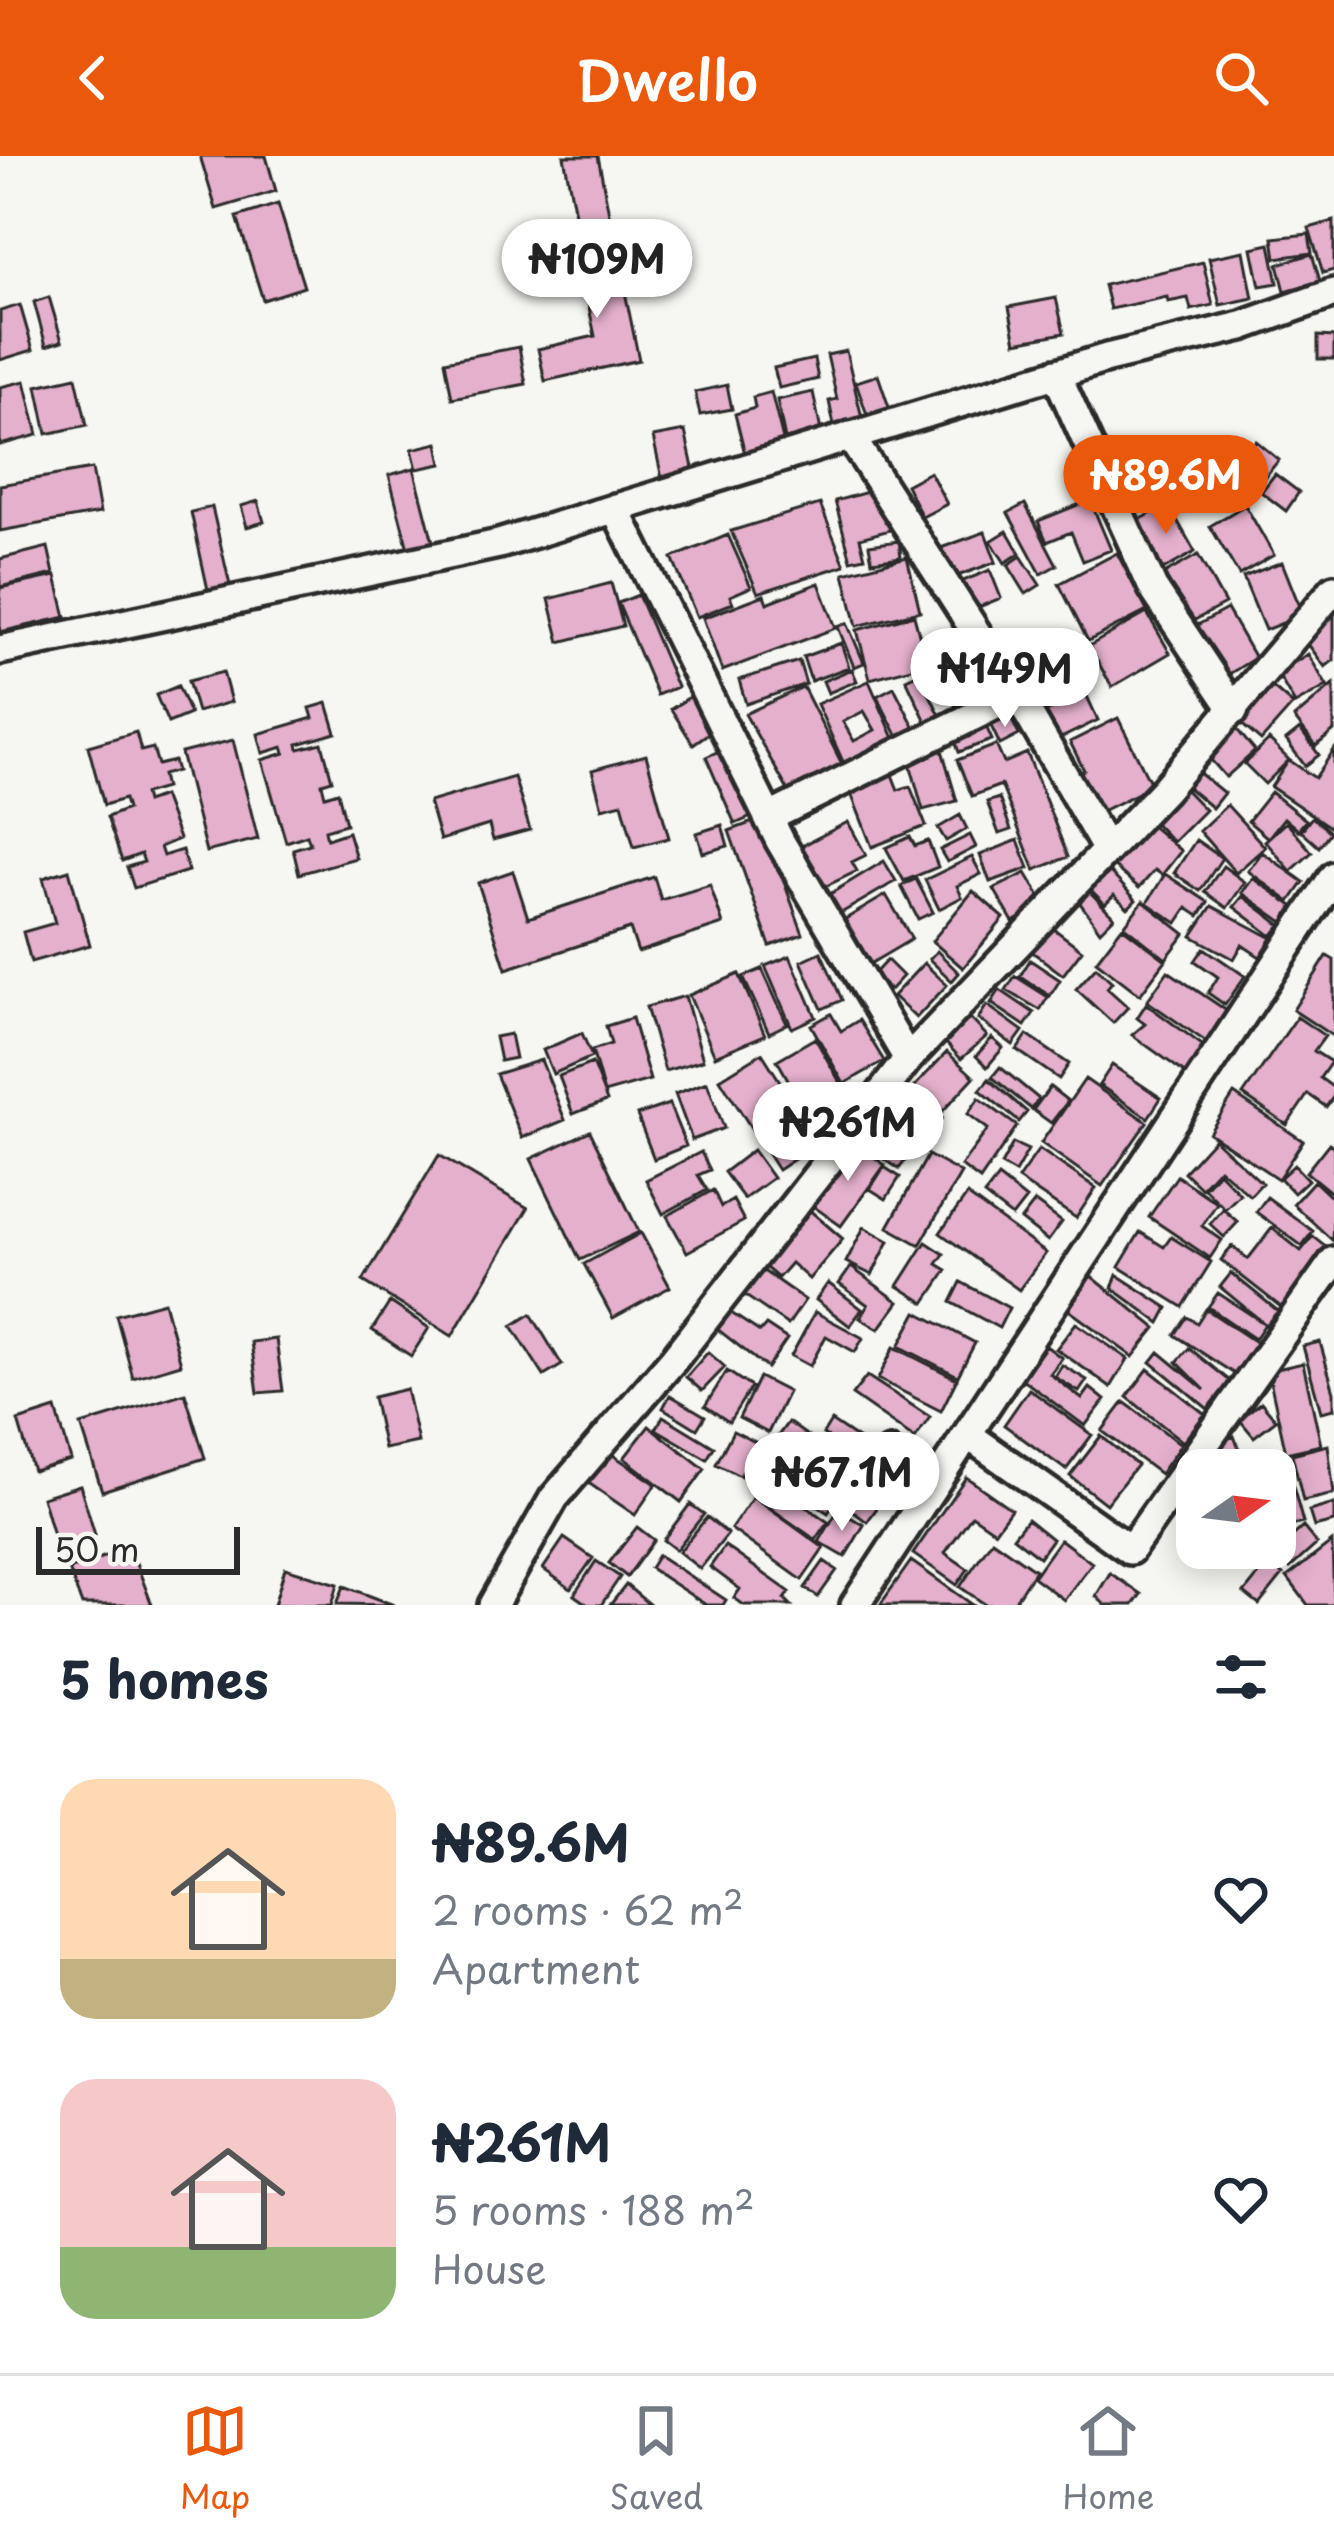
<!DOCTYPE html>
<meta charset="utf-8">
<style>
:root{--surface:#fff;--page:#f2f2f3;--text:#1f2937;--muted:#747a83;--line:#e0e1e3;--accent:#ea580c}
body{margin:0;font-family:"Playpen Sans",sans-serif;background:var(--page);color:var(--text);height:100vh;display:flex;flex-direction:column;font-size:45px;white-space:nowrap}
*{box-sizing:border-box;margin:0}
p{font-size:39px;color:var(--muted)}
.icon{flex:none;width:66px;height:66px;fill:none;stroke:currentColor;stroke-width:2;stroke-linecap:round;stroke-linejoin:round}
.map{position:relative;height:1449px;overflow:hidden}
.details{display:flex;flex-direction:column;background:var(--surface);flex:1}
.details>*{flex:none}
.needle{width:78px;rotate:76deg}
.controls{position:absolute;left:1176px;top:1293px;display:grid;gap:24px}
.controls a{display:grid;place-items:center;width:120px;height:120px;border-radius:24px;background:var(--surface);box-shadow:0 6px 30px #0003;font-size:60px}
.scale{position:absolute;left:36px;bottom:30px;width:204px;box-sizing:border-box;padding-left:12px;border:6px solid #2b2b2b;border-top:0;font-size:33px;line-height:42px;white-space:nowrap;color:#2b2b2b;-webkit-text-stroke:9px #f6f6f2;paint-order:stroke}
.price{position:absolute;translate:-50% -102px;padding:0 27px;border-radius:42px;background:#fff;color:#222;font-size:39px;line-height:78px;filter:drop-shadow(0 3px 6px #0008)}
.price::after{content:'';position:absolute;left:50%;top:72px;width:36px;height:27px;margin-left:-18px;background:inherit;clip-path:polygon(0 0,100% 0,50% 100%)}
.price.current{background:var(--accent);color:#fff}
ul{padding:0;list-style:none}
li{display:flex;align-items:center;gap:36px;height:300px;padding:0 60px}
li span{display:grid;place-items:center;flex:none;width:336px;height:240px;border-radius:36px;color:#555}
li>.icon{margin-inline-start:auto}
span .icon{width:144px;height:144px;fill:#fffc;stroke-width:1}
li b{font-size:51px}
h2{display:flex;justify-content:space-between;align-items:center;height:144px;padding:0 60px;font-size:51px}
header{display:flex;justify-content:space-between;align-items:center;height:156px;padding:0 60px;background:var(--accent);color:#fff;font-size:54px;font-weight:600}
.tab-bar{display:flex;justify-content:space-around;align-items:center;height:168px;border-top:3px solid var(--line);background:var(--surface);font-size:33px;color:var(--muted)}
.tab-bar a{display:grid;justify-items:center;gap:6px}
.tab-bar .current{color:var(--accent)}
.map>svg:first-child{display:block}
.building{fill:#e4b0cb;stroke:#2b2b2b;stroke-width:3;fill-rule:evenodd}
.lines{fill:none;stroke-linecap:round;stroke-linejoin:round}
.street-casing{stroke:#2b2b2b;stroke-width:36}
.street{stroke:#f6f6f2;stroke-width:27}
</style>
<header><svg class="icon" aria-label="back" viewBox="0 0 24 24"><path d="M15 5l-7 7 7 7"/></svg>Dwello<svg class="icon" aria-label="search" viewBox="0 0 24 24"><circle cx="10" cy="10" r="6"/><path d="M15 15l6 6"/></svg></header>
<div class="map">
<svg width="1334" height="1449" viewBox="0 0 1334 1449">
<rect width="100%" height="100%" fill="#f6f6f2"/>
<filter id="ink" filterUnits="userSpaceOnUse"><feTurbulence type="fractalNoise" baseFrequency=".00833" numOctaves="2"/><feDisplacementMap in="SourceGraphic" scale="24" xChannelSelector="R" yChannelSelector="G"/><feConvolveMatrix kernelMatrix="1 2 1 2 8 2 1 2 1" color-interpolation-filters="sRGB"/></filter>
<g filter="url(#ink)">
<!-- building -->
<path class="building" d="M200 0H266L276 35 216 53Z
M564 0H598L610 63 577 69Z
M278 48 304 131 263 144 237 61Z
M1334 65V114L1323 117 1309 72Z
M1309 78 1312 97 1276 102 1273 82Z
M615 87 639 204 545 225 538 193 595 180 577 95Z
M1270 88 1278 127 1260 130 1252 92Z
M1244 95 1253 142 1220 149 1209 102Z
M1312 98 1320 125 1285 135 1278 108Z
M1203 106 1213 149 1191 154 1188 142 1168 146 1167 141 1110 153 1104 129Z
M49 141 62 185 46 190 34 146Z
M1056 142 1064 177 1016 186 1009 151Z
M20 149 33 194 0 204V155Z
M1318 180 1334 181V203H1318Z
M519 191 526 228 452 242 445 205Z
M846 195 862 262 834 269 829 245 837 243 827 199Z
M814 203 818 223 779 232 774 212Z
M878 219 890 254 868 262 856 226Z
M76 221 87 269 47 278 37 230Z
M25 225 38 279 0 289V231Z
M727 229 732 253 700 259 695 236Z
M771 236 784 288 745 298 735 258 755 252 753 241Z
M813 236 821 275 785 283 777 244Z
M685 275 695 321 663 327 653 281Z
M1256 285 1279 304 1263 323 1240 304Z
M438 287 442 308 417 313 412 293Z
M414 312 433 386 408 393 389 319Z
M92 313 100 357 0 375V329Z
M930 316 947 348 922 361 906 329Z
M1275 318 1299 336 1286 355 1261 336Z
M878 333 890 374 860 382 865 401 851 404 835 345Z
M1090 344 1111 394 1083 405 1071 376 1047 386 1038 365Z
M258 345 264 366 247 371 241 350Z
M820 348 845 409 758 437 731 375Z
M1025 348 1057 409 1041 418 1008 357Z
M1168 348 1195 396 1163 414 1136 366Z
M1245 349 1274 399 1239 419 1210 370Z
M212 351 232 438 210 443 191 356Z
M1007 375 1020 397 1005 407 991 385Z
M985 376 996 406 949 423 938 393Z
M728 379 751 431 730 440 733 447 697 461 672 402Z
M899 385 901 401 872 405 869 389Z
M48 391 54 418 0 431V403Z
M1117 397 1147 455 1088 485 1059 428Z
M1198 399 1225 448 1191 466 1164 418Z
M1021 400 1040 429 1026 438 1008 409Z
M907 401 920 455 857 470 844 417Z
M1282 406 1303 459 1265 474 1243 421Z
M990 414 1001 442 974 453 963 425Z
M56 420 66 461 0 476V432Z
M611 427 623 470 560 486 549 443Z
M819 427 836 472 722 515 703 462 764 439 767 447Z
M638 439 677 531 657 539 618 447Z
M1227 453 1255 502 1221 523 1192 472Z
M1334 456V504L1325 511 1302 480Z
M1147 457 1170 497 1112 531 1089 490Z
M914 459 927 508 870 523 857 474Z
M847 467 864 507 854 511 838 471Z
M960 471 969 501 936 512 926 482Z
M1044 474 1061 506 1024 526 1006 494Z
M841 487 849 511 811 525 803 501Z
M1308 498 1327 530 1295 548 1277 517Z
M987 501 1001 542 978 550 963 509Z
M799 505 806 528 746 548 739 524Z
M957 511 975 555 961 561 942 517Z
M852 513 857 525 828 537 823 525Z
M1074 513 1084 536 1042 553 1032 530Z
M223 516 231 546 197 556 188 525Z
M919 517 944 567 930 574 906 523Z
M869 525 897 589 846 612 817 548ZM864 555 875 574 854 585 843 566Z
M1334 528V575L1316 590 1294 562Z
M1270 529 1293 549 1261 585 1238 565Z
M178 530 190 558 168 567 156 539Z
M803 531 842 608 790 638 745 558Z
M894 531 917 576 900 585 877 540Z
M694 538 716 572 693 588 671 553Z
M1086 538 1098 564 1057 584 1044 557Z
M327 547 336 577 298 588 299 593 322 587 332 624 322 627 323 632 325 640 338 636 346 668 325 674 327 683 348 676 356 702 299 718 293 693 310 688 307 679 286 686 262 604 285 597 283 591 263 597 258 578 313 562 310 552Z
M1010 560 1019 579 1000 589 991 570Z
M1118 562 1152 630 1096 658 1076 618 1084 614 1070 586Z
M985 568 992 584 959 596 953 580Z
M1234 570 1255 595 1226 621 1204 596Z
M1300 573 1319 599 1305 610 1286 584Z
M136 576 141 595 153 592 158 609 174 605 177 615 162 619 165 632 144 638 146 646 163 640 179 683 160 691 163 700 182 694 188 715 134 732 127 711 144 706 141 698 122 705 107 661 127 653 124 643 104 649 88 590Z
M233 584 258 683 206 696 181 597Z
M1269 584 1289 604 1265 628 1245 608Z
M996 589 1004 607 1027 597 1068 701 1035 714 1001 629 972 640 957 604Z
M730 590 760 657 735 668 706 601Z
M942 594 957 645 923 654 909 604Z
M1334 594V674L1271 631 1289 604 1315 622Z
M646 599 669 682 634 691 622 647 602 652 592 614Z
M889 611 898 634 910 630 926 670 872 691 847 627Z
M1192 611 1224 637 1212 652 1180 625Z
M514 621 530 674 493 684 489 669 440 684 429 646Z
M1181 629 1205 654 1173 686 1148 660Z
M1271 636 1306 664 1298 674 1284 662 1268 682 1248 665Z
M999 642 1011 674 999 678 987 646Z
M1227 649 1265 691 1236 717 1199 675Z
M960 659 967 673 946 685 938 672Z
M1312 661 1330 676 1319 691 1301 675Z
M761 663 803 778 770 790 729 675Z
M848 666 866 699 852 706 857 715 822 732 800 691Z
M1147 666 1181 695 1162 719 1155 714 1139 732 1112 709Z
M1286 666 1312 696 1291 715 1265 685Z
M722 669 728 690 703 697 697 677Z
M970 679 976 691 947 706 940 694Z
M910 681 915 690 928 685 938 711 904 725 886 692Z
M1018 684 1029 712 990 726 980 699Z
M1196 684 1222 702 1200 735 1174 717Z
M1262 696 1304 726 1290 746 1248 715Z
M972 701 981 718 957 730 962 741 939 753 925 724Z
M884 705 896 725 836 760 825 741Z
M1223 710 1245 726 1227 752 1205 736Z
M69 714 90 789 31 806 23 776 55 767 43 722Z
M513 715 528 762 654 721 661 744 710 729 723 768 638 796 630 773 506 813 478 727Z
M1110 716 1136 744 1128 752 1114 739 1105 748 1091 734Z
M1026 717 1044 747 1013 766 994 733Z
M1165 718 1208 746 1199 760 1187 752 1177 767 1147 747Z
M1253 722 1293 750 1283 766 1242 737Z
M916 723 933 756 918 763 901 730Z
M1087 733 1114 761 1100 775 1077 743Z
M973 735 1004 762 963 812 932 785Z
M886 739 912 783 868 809 842 765Z
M1243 740 1281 769 1272 780 1234 751Z
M1143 745 1185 778 1166 803 1124 770Z
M1212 750 1272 782 1260 801 1242 789 1234 803 1192 780Z
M1050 770 1082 794 1063 819 1031 795Z
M1122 771 1166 804 1140 839 1096 805Z
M1204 792 1245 820 1225 849 1208 837 1218 821 1195 805Z
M937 795 959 817 952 825 929 803Z
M821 796 842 844 822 853 801 805Z
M790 800 816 861 792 872 765 810Z
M1327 800 1334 804V881L1293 854Z
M887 804 903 820 890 834 874 818Z
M1030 804 1060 824 1050 840 1020 820Z
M924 807 947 829 916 862 893 840Z
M1096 811 1112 826 1107 832 1128 851 1113 867 1076 833Z
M762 813 787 868 769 877 743 821Z
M1168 815 1230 857 1209 888 1147 845Z
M739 818 765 879 715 900 689 839Z
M1015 820 1048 841 1040 854 1006 834Z
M1000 834 1034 857 1025 870 991 847Z
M685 840 703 904 665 915 646 851Z
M1146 848 1205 891 1186 918 1132 879 1145 868 1137 862Z
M987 849 1023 875 1013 889 978 863Z
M831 858 841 875 859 864 884 905 844 928 811 869Z
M1297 861 1325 880 1314 895 1331 906 1320 922 1334 932V940L1326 951 1308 938 1287 969 1243 939Z
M632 862 650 924 604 937 592 894 611 888 606 870Z
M970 862 987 880 961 903 945 886Z
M582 877 592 901 553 918 543 894Z
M510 878 515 902 500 905 495 881Z
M1027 879 1069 908 1059 923 1017 894Z
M815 882 850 944 812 966 777 904Z
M992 882 1003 892 987 911 976 900Z
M947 896 974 921 942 956 914 931Z
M762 897 819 987 778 1014 720 923Z
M541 904 565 964 522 982 496 918Z
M592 907 607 945 573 958 559 920Z
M1112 909 1161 942 1148 962 1099 929Z
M1000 911 1039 943 1031 953 992 921Z
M989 923 1027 956 1019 966 980 934Z
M1085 923 1147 966 1102 1030 1041 987Z
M707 926 724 972 692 984 675 938Z
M1050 931 1068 945 1051 967 1033 954Z
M906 937 942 962 921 991 886 966Z
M1234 938 1303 985 1278 1023 1209 977Z
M979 942 1017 970 980 1024 961 1010 988 973 968 958Z
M669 948 686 990 654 1003 637 959Z
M590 975 639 1076 580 1104 531 1003Z
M878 975 910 998 899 1013 867 991Z
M1214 983 1262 1027 1250 1040 1219 1012 1201 1032 1184 1016Z
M854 986 885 1009 841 1070 810 1048Z
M1013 987 1028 994 1015 1017 1001 1009Z
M1329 987 1334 991V1039L1306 1016Z
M1039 993 1096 1032 1076 1062 1018 1023Z
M753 994 773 1022 744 1043 724 1016Z
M701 996 710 1014 698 1019 707 1034 663 1058 646 1024Z
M439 999 528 1052 452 1180 363 1125Z
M928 999 961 1017 920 1089 888 1071Z
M1294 1009 1308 1024 1294 1037 1280 1022Z
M884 1011 900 1021 886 1043 870 1033Z
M1219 1016 1240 1038 1225 1053 1204 1032Z
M1177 1020 1217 1047 1202 1070 1222 1084 1210 1102 1149 1061Z
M998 1021 1026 1043 1012 1061 984 1039Z
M1314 1025 1334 1044 1332 1084 1293 1048Z
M713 1034 721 1051 733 1044 744 1065 687 1096 667 1060Z
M967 1039 1046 1097 1019 1134 940 1077Z
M1267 1041 1313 1075 1302 1090 1256 1056Z
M1035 1046 1062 1066 1048 1085 1021 1064Z
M807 1052 843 1083 809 1123 791 1107 778 1122 760 1107Z
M1223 1053 1238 1066 1224 1081 1210 1068Z
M864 1071 889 1085 872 1119 846 1106Z
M1272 1072 1301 1095 1313 1080 1328 1092 1282 1152 1221 1104 1232 1090 1248 1103Z
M1140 1076 1164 1091 1171 1081 1211 1106 1183 1151 1119 1111Z
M641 1077 670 1131 613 1162 584 1108Z
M926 1086 944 1098 937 1108 947 1114 925 1147 898 1130Z
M755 1109 805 1144 788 1169 737 1134Z
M851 1111 899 1146 879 1173 860 1162 868 1149 839 1128Z
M1086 1116 1156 1172 1133 1201 1066 1152Z
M1231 1117 1278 1155 1266 1169 1220 1131Z
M1117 1119 1168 1152 1160 1167 1112 1132Z
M961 1126 1009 1152 999 1172 951 1146Z
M828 1127 862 1153 850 1170 816 1144Z
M1218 1137 1265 1168 1255 1183 1208 1151Z
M164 1146 181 1208 133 1222 116 1159Z
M390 1146 429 1172 411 1200 372 1174Z
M1206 1153 1257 1187 1236 1219 1175 1179 1187 1161 1197 1167Z
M728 1155 760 1176 766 1169 787 1183 767 1212 717 1173Z
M815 1156 863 1182 855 1196 826 1180 810 1210 791 1200Z
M917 1156 975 1187 958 1220 899 1190Z
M531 1158 562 1209 544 1220 512 1170Z
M1076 1167 1128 1203 1111 1231 1056 1193Z
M276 1183 283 1235 258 1237 251 1186Z
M1320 1186 1334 1236V1253L1321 1256 1303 1190Z
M1046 1190 1062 1202 1050 1218 1082 1243 1090 1232 1105 1244 1085 1270 1022 1223Z
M894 1191 957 1223 941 1255 878 1223Z
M1189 1192 1230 1225 1208 1253 1151 1206 1159 1196 1205 1234 1177 1206Z
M708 1196 725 1211 702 1235 686 1221Z
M1303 1207 1321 1289 1286 1297 1268 1215Z
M1062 1209 1087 1224 1079 1236 1055 1221Z
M1148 1213 1205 1258 1183 1286 1127 1241Z
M727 1215 751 1231 729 1266 705 1250Z
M867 1220 930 1261 915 1283 852 1239Z
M759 1221 788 1236 768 1277 739 1262Z
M406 1233 418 1286 384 1293 373 1241Z
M1029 1233 1092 1279 1066 1314 1004 1269Z
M185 1237 205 1302 102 1335 81 1269Z
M670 1239 705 1260 697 1273 663 1252Z
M1124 1246 1181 1288 1160 1318 1102 1275Z
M1261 1246 1276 1264 1254 1281 1239 1263Z
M56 1253 71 1304 33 1315 18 1265Z
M663 1260 714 1291 707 1303 656 1273Z
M831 1265 888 1303 880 1316 823 1278Z
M788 1266 819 1288 799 1317 767 1295Z
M649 1270 705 1313 681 1346 624 1302Z
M733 1275 757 1287 740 1320 716 1308Z
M1101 1280 1137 1309 1106 1348 1070 1320Z
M1234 1280 1247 1314H1231L1228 1306 1218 1310 1210 1289Z
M1328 1289 1334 1338 1303 1345 1292 1298Z
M831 1290 890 1334 867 1366 807 1321Z
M758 1294 773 1303 762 1321 747 1311Z
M1281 1294 1288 1319 1275 1323V1314H1263L1259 1300Z
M607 1295 656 1328 635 1359 587 1326Z
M788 1315 835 1346 828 1357 781 1326Z
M966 1321 1011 1353 995 1375 972 1359 945 1397 968 1413 957 1429 913 1398Z
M765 1322 828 1366 816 1384 753 1340Z
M1292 1327 1303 1367 1287 1371 1281 1345 1275 1346V1331Z
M80 1329 95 1379 56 1390 42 1341Z
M753 1341 824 1392 802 1424 731 1373Z
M690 1348 704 1358 676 1394 663 1384Z
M1334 1348V1366L1314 1371 1309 1355Z
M838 1354 864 1369 845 1401 819 1386Z
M707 1361 728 1378 700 1413 679 1396Z
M1027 1363 1052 1383 1039 1401 1013 1381Z
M637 1371 654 1384 627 1421 609 1407Z
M1303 1371 1317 1388 1290 1412 1276 1395Z
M564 1382 593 1402 571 1433 543 1413Z
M1060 1383 1092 1407 1064 1444 1033 1421Z
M992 1384 1035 1414 1012 1449H986L960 1431Z
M1332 1386 1334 1449H1308L1287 1421Z
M725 1390 790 1436 785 1443 791 1449H744L734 1442 740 1433 710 1411Z
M130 1391 152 1449H82L69 1414Z
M658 1399 726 1444 723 1449H706L650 1412Z
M596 1405 620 1421 601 1449H588L574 1439Z
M824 1405 837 1414 818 1441 805 1432Z
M911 1405 973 1449H880Z
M1268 1407 1283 1419 1259 1449 1244 1437Z
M285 1412 338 1428 332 1449H274Z
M1110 1417 1141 1438 1133 1449H1105L1096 1440Z
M626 1429 650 1449H610Z
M344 1430 394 1449 337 1448Z"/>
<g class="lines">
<!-- street casing -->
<g class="street-casing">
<path id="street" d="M1056 217 1153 432 1234 554
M850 280 1029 559 1107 694
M615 352 780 685 908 903
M0 494 499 388 1107 202 1242 170 1334 137
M768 662 1016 539
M968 1279 1130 1394 1334 1105
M890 1297 933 1330
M493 1449 554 1342 674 1203 908 903 1164 634 1334 433
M855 1449 1334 720"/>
</g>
<!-- street -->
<use href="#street" class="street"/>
</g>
</g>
</svg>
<div class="controls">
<a><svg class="needle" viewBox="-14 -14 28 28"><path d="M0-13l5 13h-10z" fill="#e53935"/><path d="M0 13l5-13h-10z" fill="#747a83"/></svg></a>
</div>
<div class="scale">50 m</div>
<b class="price" style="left:597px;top:165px">₦109M</b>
<b class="price current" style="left:1166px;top:381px">₦89.6M</b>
<b class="price" style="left:1005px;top:574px">₦149M</b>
<b class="price" style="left:848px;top:1028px">₦261M</b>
<b class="price" style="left:842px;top:1378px">₦67.1M</b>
</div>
<section class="details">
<h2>5 homes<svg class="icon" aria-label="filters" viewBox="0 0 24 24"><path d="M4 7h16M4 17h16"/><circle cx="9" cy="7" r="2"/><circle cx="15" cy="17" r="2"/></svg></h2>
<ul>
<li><span style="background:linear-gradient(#ffd9b3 75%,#c2b280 0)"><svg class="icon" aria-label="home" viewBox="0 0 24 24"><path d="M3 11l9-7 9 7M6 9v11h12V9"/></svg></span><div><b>₦89.6M</b><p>2 rooms · 62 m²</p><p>Apartment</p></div><svg class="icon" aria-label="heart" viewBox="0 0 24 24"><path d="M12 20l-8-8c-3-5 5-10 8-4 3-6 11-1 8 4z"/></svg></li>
<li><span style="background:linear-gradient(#f6c9c9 70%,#8fb573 0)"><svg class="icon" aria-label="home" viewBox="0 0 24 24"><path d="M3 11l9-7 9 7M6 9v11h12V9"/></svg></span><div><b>₦261M</b><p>5 rooms · 188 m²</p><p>House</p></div><svg class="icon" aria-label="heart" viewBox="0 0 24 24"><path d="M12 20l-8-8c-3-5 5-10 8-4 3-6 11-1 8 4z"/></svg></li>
</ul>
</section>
<nav class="tab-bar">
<a class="current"><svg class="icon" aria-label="map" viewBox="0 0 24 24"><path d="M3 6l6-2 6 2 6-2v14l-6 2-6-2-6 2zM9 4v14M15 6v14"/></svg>Map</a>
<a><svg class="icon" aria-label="saved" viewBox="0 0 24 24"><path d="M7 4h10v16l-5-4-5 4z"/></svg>Saved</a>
<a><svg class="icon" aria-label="home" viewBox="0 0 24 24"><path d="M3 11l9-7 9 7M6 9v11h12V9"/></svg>Home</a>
</nav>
